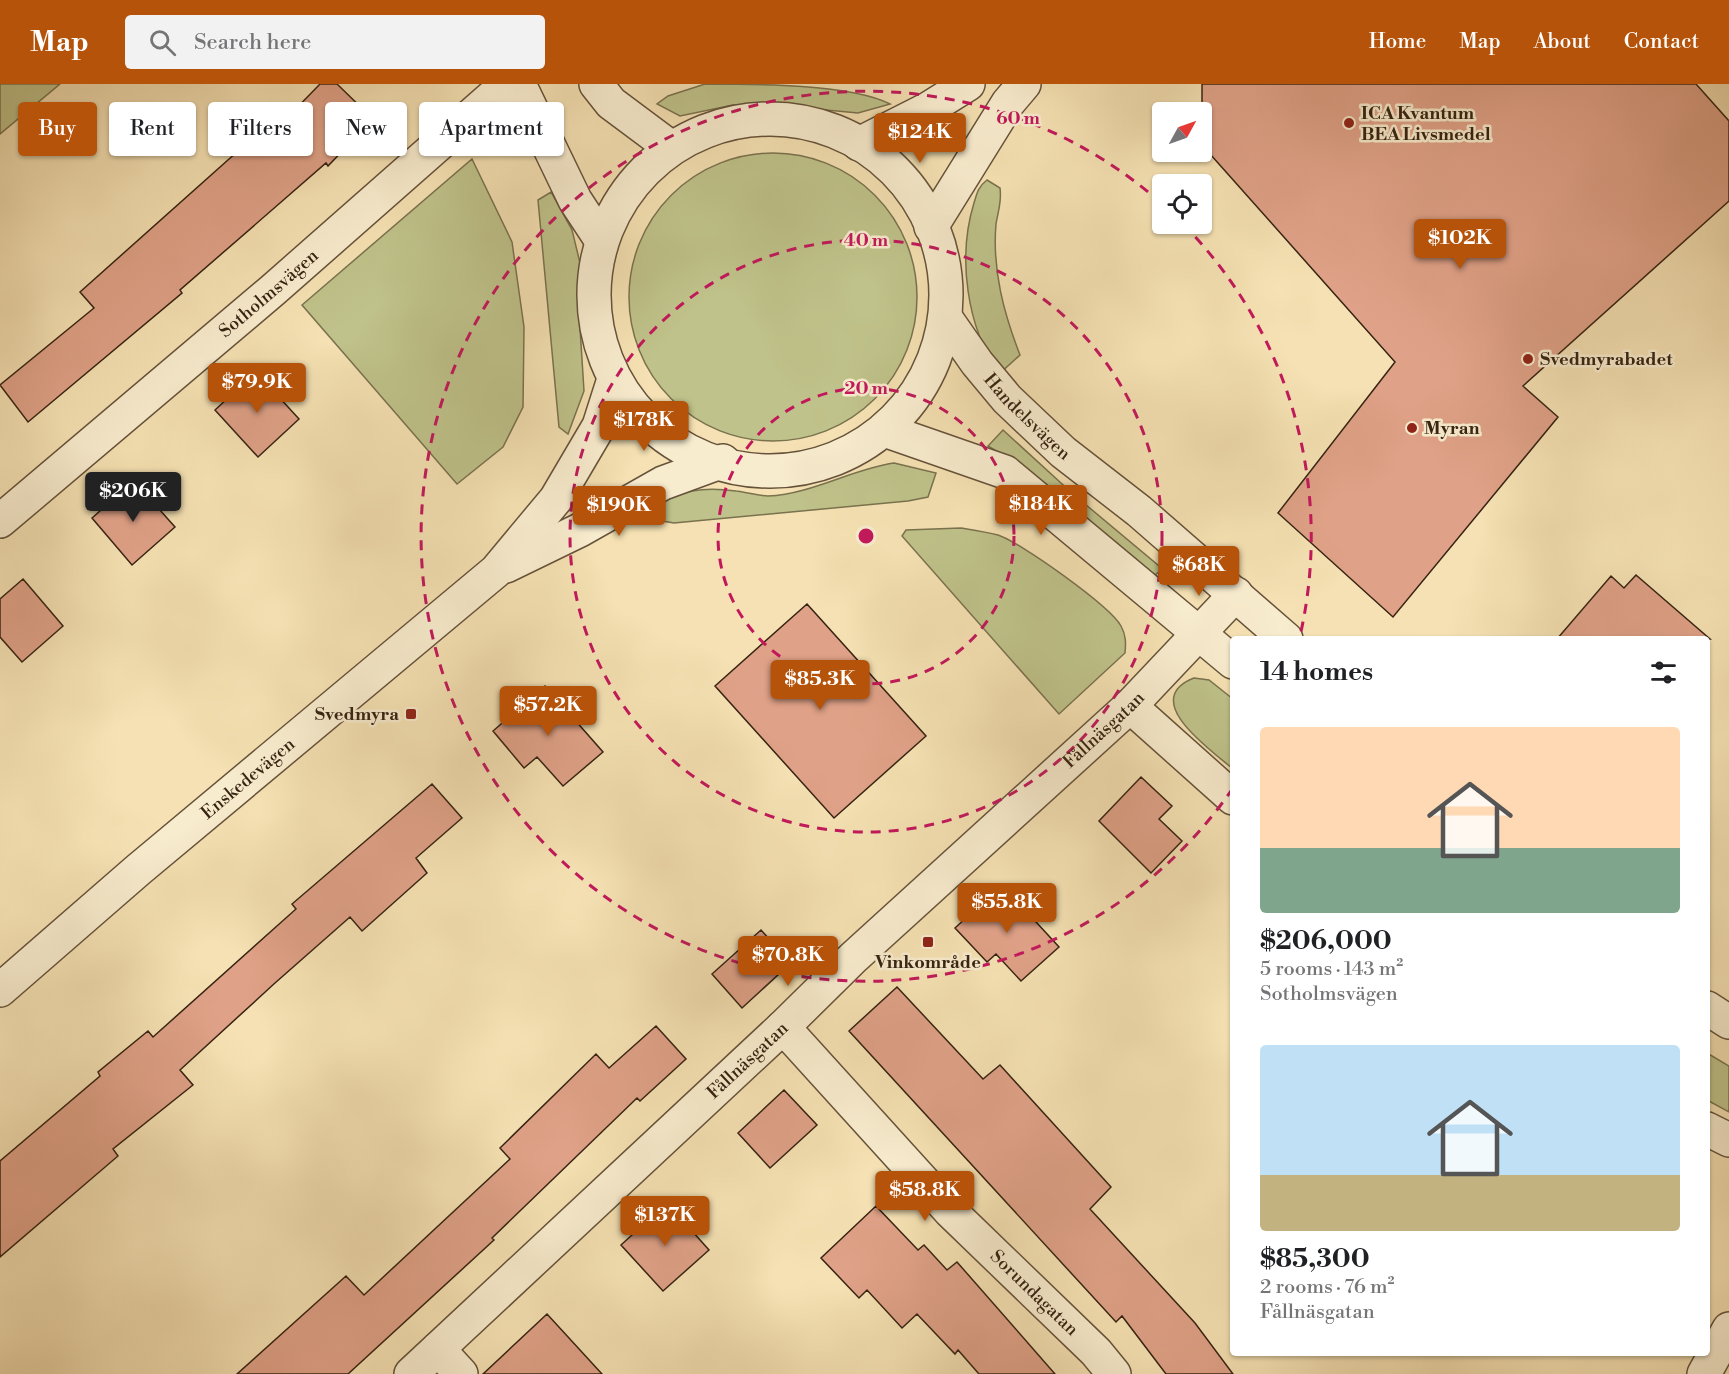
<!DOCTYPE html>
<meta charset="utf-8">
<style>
:root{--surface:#fff;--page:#f2f2f2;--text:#202124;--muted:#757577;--accent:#b45309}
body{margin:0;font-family:"Libre Bodoni",serif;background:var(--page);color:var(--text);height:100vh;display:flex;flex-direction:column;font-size:22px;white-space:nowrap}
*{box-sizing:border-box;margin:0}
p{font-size:20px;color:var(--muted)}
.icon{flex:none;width:33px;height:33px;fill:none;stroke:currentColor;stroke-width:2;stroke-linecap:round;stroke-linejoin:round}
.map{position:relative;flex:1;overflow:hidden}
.details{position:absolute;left:1230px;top:552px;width:480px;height:720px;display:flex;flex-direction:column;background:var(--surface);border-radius:6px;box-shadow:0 2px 4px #0004}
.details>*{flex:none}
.banner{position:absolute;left:18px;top:18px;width:570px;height:54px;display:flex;gap:12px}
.needle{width:39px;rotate:50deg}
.controls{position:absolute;left:1152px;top:18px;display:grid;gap:12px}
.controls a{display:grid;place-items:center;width:60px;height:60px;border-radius:6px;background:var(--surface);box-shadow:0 2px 4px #0004;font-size:30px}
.price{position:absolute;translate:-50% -51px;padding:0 14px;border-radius:6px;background:var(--accent);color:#fff;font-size:20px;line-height:39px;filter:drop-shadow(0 2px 3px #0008)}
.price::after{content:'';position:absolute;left:50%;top:36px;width:18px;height:14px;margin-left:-9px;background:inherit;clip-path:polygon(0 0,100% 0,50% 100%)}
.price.on{background:#222;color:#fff}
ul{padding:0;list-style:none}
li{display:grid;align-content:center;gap:12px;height:318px;padding:0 30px}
li span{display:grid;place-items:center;height:186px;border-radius:6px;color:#555}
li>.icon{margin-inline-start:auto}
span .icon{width:108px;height:108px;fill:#fffc;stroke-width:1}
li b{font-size:26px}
h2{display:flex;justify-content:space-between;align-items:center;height:72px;padding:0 30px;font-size:26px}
.pill{padding:0 21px;border-radius:6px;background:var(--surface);box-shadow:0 2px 4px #0004;font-size:21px;line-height:54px}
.pill.on{background:var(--accent);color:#fff}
header{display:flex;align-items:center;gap:36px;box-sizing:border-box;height:84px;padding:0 30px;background:var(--accent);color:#fff}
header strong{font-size:28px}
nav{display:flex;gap:33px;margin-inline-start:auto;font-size:21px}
.search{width:420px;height:54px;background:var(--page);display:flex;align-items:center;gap:15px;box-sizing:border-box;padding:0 21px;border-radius:6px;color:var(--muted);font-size:22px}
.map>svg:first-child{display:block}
.green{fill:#bfc28a;stroke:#7a724e;stroke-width:1.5}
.building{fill:#dfa187;stroke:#362312;stroke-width:1.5}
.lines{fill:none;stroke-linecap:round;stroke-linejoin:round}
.minor-casing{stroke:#66523a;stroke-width:36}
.tertiary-casing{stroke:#66523a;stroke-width:36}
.minor{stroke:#f8ecce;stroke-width:33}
.tertiary{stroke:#f8ecce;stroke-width:33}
.ring{fill:none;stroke:#c2185b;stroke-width:3;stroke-dasharray:10 8}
.poi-dot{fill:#8f2418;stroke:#f8ecce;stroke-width:2}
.labels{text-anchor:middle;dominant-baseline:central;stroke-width:5;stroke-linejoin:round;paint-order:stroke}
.poi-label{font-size:18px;font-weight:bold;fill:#362312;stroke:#f8ecce;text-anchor:start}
.street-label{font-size:18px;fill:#362312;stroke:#f8ecce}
.centre{fill:#c2185b;stroke:#f8ecce;stroke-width:3}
.ring-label{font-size:18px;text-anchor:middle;font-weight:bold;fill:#c2185b;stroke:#f8ecce;stroke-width:5;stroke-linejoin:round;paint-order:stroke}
</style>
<header>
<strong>Map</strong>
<div class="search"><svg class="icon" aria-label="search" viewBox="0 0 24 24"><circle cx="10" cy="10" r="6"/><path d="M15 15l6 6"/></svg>Search here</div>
<nav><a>Home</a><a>Map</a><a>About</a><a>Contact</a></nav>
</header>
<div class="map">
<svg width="1729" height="1290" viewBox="0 0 1729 1290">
<rect width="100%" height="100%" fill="#f5e1b3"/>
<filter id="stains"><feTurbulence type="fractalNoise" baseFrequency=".00333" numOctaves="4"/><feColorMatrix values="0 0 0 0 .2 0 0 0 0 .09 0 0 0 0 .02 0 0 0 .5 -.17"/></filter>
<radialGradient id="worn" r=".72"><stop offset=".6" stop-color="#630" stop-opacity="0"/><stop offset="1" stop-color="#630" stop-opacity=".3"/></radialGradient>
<!-- green -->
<path class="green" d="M0 0H60L0 50Z
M705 0C755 0 851 0 890 20L858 29 805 24 733 21 680 32 657 20 668 12Z
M629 213a144 144 0 1 1 288 0a144 144 0 1 1-288 0Z
M472 75 512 158 524 243 523 323 503 363 457 400 302 221Z
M987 96 1000 104C1002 118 998 127 996 140 992 186 1004 230 1020 271L999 290C967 243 957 174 974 119 977 109 978 103 987 96Z
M551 108 572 146 581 183 578 212 584 307 568 350 559 343 538 116Z
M1003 346 1073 410 1159 482 1160 487 1155 491 1031 388 988 362Z
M894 379 936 389 928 413 908 417 674 439 662 437 652 423C684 407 699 402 736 407 746 408 758 412 768 412 812 410 852 385 894 379Z
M961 444C973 446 986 448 998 451 1020 458 1110 522 1121 542 1126 551 1126 559 1125 569L1059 630 902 452 906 446Z
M1194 594 1209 596 1233 615V685C1212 667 1138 616 1194 594Z
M1707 969 1729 982V1028L1707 1016Z"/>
<!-- building -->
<path class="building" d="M320 0H337L373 35 328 82 326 79 180 206 182 209 28 338 0 301 94 224 80 208 247 59 255 67Z
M1202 0H1696L1729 37V117L1523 302 1558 333 1393 533 1278 429 1395 278 1202 61Z
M256 288 299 335 258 373 215 326Z
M134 397 175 443 132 481 92 434Z
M1636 491 1710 555H1557L1611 492 1624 504Z
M23 495 63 542 22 578 0 553V515Z
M807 520 926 652 834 734 715 602Z
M545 602 603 668 563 702 537 673 524 684 493 647Z
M1141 693 1172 722 1159 735 1182 757 1151 789 1099 737Z
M432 700 462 734 416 774 427 789 362 847 350 833 275 899 180 986 193 1001 113 1065 118 1072 0 1173V1077L100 992 98 988 148 947 153 953 296 825 292 820Z
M1002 801 1059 863 1021 897 996 870 987 878 955 844Z
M761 846 791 879 742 924 712 890Z
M897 903 983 995 1000 981 1111 1103 1090 1125 1195 1239 1233 1290H1166L1122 1232 1116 1238 849 947Z
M656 942 686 975 640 1017 637 1014 492 1154 494 1156 348 1290H237L346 1192 364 1211 510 1075 500 1064 596 970 609 984Z
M784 1006 817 1041 770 1084 738 1049Z
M667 1119 709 1166 663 1207 621 1161Z
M876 1122 918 1166 924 1161 947 1186 957 1178 1055 1290H979L958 1266 955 1270 917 1230 902 1244 867 1206 859 1214 821 1174Z
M547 1230 602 1290H483Z"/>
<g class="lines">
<!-- minor casing -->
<g class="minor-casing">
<g id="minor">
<path id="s1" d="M947 236 977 279 1007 315 1063 368 1139 427 1286 555"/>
<path d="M887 347 1005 388 1233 578"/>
<path id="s2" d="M0 437 273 206 507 0"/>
<path d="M1130 622 1233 714"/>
<path d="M1707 924 1729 938"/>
<path id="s3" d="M783 943 950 1127 1096 1268 1114 1290"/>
<path d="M1707 1045 1729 1056"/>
<path d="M438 1265 461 1290"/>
<path id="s4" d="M411 1290 783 943 853 874 1130 622 1236 510"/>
<path d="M1704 1290 1729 1245"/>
</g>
</g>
<!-- tertiary casing -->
<g class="tertiary-casing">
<g id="tertiary">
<path d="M519 0 575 116 598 151"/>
<path d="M596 0 611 19 670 63"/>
<circle cx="770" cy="211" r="176"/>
<path d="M859 60 928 25 968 0"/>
<path d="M931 143 1008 19 1024 0"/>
<path d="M506 482 580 446 663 399 723 377"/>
<path id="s5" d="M0 906 138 786 496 487 556 415 599 342 614 295"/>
</g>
</g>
<!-- minor -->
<use href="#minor" class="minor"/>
<!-- tertiary -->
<use href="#tertiary" class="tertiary"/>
</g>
<!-- distance rings -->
<g class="ring">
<circle cx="866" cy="452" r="148"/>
<circle cx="866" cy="452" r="296"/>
<path d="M1233 704A445 445 0 1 1 1161 119M1183 140A445 445 0 0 1 1300 552"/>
</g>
<!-- markers -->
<g class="poi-dot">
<circle cx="1349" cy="39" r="6"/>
<circle cx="1528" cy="275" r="6"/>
<circle cx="1412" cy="344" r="6"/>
<rect x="405" y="624" width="12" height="12" rx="3"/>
<rect x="922" y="852" width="12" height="12" rx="3"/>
</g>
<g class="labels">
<!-- poi labels -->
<g class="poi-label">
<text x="1361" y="29">ICA Kvantum<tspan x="1361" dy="21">BEA Livsmedel</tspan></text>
<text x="1540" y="275">Svedmyrabadet</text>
<text x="1424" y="344">Myran</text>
<text x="399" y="630" text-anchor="end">Svedmyra</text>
<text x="928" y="878" text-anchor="middle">Vinkområde</text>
</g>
<!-- street labels -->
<g class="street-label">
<text stroke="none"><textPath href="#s2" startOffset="352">Sotholmsvägen</textPath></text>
<text stroke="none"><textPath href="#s1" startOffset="126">Handelsvägen</textPath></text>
<text stroke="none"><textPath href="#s4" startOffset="946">Fållnäsgatan</textPath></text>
<text stroke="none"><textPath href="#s5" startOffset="326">Enskedevägen</textPath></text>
<text stroke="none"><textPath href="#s4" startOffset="460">Fållnäsgatan</textPath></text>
<text stroke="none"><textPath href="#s3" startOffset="366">Sorundagatan</textPath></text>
</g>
</g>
<circle cx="866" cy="452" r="9" class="centre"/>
<g class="ring-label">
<text x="1018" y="40">60 m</text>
<text x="866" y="162">40 m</text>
<text x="866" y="310">20 m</text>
</g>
<rect width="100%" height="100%" filter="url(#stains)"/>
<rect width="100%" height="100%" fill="url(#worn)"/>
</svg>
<div class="controls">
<a><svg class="needle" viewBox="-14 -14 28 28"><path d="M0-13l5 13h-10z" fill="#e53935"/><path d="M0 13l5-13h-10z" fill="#757577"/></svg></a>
<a><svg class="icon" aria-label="locate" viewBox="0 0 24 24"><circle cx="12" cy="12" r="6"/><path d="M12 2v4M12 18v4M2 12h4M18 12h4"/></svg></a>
</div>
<b class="price" style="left:920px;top:80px">$124K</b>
<b class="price" style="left:1460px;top:186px">$102K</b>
<b class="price" style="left:257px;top:330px">$79.9K</b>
<b class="price" style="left:644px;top:368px">$178K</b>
<b class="price on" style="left:133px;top:439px">$206K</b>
<b class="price" style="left:1041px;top:452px">$184K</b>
<b class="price" style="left:619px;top:453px">$190K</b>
<b class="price" style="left:1199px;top:513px">$68K</b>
<b class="price" style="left:820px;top:627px">$85.3K</b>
<b class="price" style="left:548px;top:653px">$57.2K</b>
<b class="price" style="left:1007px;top:850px">$55.8K</b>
<b class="price" style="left:788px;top:903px">$70.8K</b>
<b class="price" style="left:925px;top:1138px">$58.8K</b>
<b class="price" style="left:665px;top:1163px">$137K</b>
<div class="banner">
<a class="pill on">Buy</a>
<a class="pill">Rent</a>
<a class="pill">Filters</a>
<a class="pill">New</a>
<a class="pill">Apartment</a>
</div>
<section class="details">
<h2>14 homes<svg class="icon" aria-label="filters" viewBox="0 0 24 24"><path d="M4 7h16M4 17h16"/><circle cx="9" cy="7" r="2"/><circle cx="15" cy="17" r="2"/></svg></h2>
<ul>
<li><span style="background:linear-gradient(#ffd9b3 65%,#7fa58c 0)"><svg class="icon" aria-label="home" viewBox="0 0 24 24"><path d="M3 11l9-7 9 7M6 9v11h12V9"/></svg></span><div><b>$206,000</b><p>5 rooms · 143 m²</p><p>Sotholmsvägen</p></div></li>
<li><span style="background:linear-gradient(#bfe0f5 70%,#c2b280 0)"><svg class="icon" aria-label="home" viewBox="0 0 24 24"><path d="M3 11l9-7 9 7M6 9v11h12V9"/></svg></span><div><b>$85,300</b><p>2 rooms · 76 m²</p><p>Fållnäsgatan</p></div></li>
</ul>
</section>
</div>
